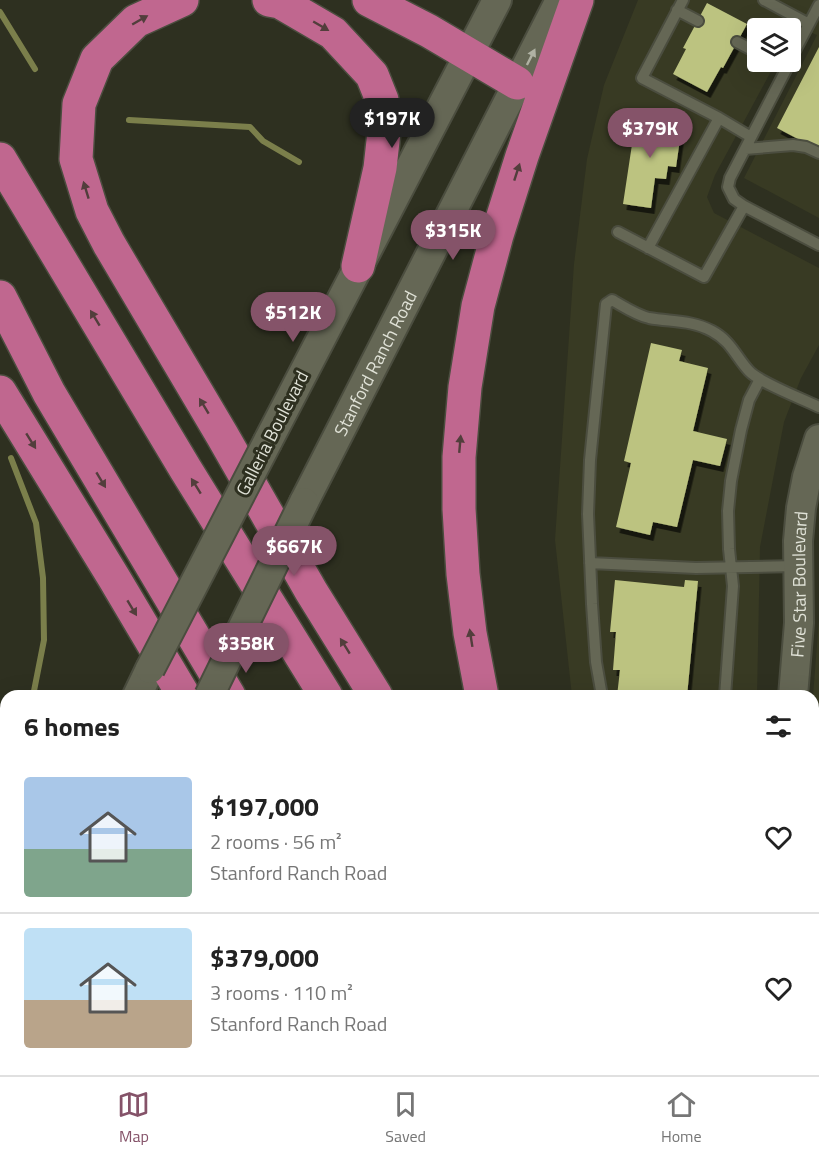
<!DOCTYPE html>
<meta charset="utf-8">
<style>
:root{--surface:#fff;--page:#f6f6f6;--text:#222;--muted:#767676;--line:#e0e0e0;--accent:#855369}
body{margin:0;font-family:"Titillium Web",sans-serif;background:var(--page);color:var(--text);height:100vh;display:flex;flex-direction:column;font-size:22px;white-space:nowrap}
*{box-sizing:border-box;margin:0}
p{font-size:20px;color:var(--muted)}
.icon{flex:none;width:33px;height:33px;fill:none;stroke:currentColor;stroke-width:2;stroke-linecap:round;stroke-linejoin:round}
.map{position:relative;flex:1;overflow:hidden}
.panel{position:absolute;left:0px;top:690px;width:819px;height:386px;display:flex;flex-direction:column;background:var(--surface);border-radius:18px 18px 0 0;box-shadow:0 6px 24px #0002}
.panel>*{flex:none}
.fabs{position:absolute;left:747px;top:18px;display:grid;gap:12px}
.fabs a{display:grid;place-items:center;width:54px;height:54px;border-radius:6px;background:var(--surface);box-shadow:0 6px 24px #0002;font-size:30px}
.price{position:absolute;translate:-50% -51px;padding:0 14px;border-radius:21px;background:var(--accent);color:#fff;font-size:20px;line-height:39px;filter:drop-shadow(0 2px 3px #0008)}
.price::after{content:'';position:absolute;left:50%;top:36px;width:18px;height:14px;margin-left:-9px;background:inherit;clip-path:polygon(0 0,100% 0,50% 100%)}
.price.on{background:#222;color:#fff}
ul{padding:0;list-style:none}
li{display:flex;align-items:center;gap:18px;height:150px;padding:0 24px}
li+li{border-top:2px solid var(--line)}
li span{display:grid;place-items:center;flex:none;width:168px;height:120px;border-radius:6px;color:#555}
li>.icon{margin-inline-start:auto}
span .icon{width:72px;height:72px;fill:#fffc;stroke-width:1}
li b{font-size:26px}
h2{display:flex;justify-content:space-between;align-items:center;height:72px;padding:0 24px;font-size:26px}
.dock{display:flex;justify-content:space-around;align-items:center;height:84px;border-top:2px solid var(--line);background:var(--surface);font-size:16px;color:var(--muted)}
.dock a{display:grid;justify-items:center;gap:3px}
.dock .on{color:var(--accent)}
.map>svg:first-child{display:block}
.built{fill:#383a23}
.lines{fill:none;stroke-linecap:round;stroke-linejoin:round}
.stream{stroke:#7b7f4b;stroke-width:6}
.building{fill:#bcc380;filter:url(#shadow)}
.lane-casing{stroke:#4b4d3f;stroke-width:14}
.secondary-casing{stroke:#4b4d3f;stroke-width:32}
.highway-casing{stroke:#4b4d3f;stroke-width:36}
.lane{stroke:#656755;stroke-width:10}
.secondary{stroke:#656755;stroke-width:28}
.highway{stroke:#c0678f;stroke-width:33}
.secondary-bridge-casing{stroke:#4b4d3f;stroke-width:32;stroke-linecap:butt}
.secondary-bridge{stroke:#656755;stroke-width:28}
.oneway{fill:#523e3c}
.oneway2{fill:#afb1a3}
.labels{text-anchor:middle;dominant-baseline:central;stroke-width:6;stroke-linejoin:round;paint-order:stroke}
.street-label{font-size:18px;fill:#e0e2d7;stroke:#2e3020}
</style>
<div class="map">
<svg width="819" height="1075" viewBox="0 0 819 1075">
<defs>
<filter id="shadow"><feDropShadow dx="3.5" dy="6" stdDeviation="0" flood-color="#0009"/></filter>
</defs>
<rect width="100%" height="100%" fill="#2e3020"/>
<!-- built -->
<path class="built" d="M638 0H819V218L744 178 817 35 795 26 791 33 790 28H758V62H776L715 175 707 197 714 213 819 268V345L801 378 784 422 760 547 757 696H572L555 540 574 264 587 159 604 85Z
M819 619V1075H788L787 1070H813V696Z
M692 1070H755L756 1075H695Z"/>
<g class="lines">
<!-- stream -->
<path class="stream" d="M0 12 35 69
M129 120 250 127 263 141 299 162
M11 458 36 523 43 578 44 640 33 696
M0 841 6 823"/>
</g>
<!-- building -->
<path class="building" d="M707 3 747 24 723 68 721 67 707 92 673 74 686 49 683 48Z
M819 47V150L777 128Z
M636 118 682 125 676 167 668 166 666 179 655 178 651 208 623 204Z
M651 343 682 350 679 361 708 368 693 431 727 439 720 466 693 460 677 527 653 522 650 535 616 527 631 463 624 461Z
M615 580 684 587 685 580 698 581 687 696H617L620 670H613L616 632H610Z
M819 944V1009L813 1005V952Z"/>
<g class="lines">
<!-- lane casing -->
<g class="lane-casing">
<path id="lane" d="M683 0 642 78 719 118
M764 0 809 24 819 5
M677 10 698 21
M737 42 758 53
M790 60 809 24
M773 62 786 69
M790 62 730 178 728 187 734 199 744 206 819 245
M745 149 793 145 806 147 819 153
M618 232 704 277 744 206
M648 248 719 118 751 137
M590 563 696 568 798 566
M602 696 596 662 592 604 588 514 590 460 606 304 612 300C623 306 636 315 649 318 671 322 692 320 712 331 731 341 736 357 749 371 760 383 803 399 819 407
M725 696 733 586 729 549 728 511 731 481 741 430 749 400 760 379
M813 784 819 782
M813 1040 819 1045
M717 1070V1075
M773 1070V1075"/>
</g>
<!-- secondary casing -->
<g class="secondary-casing">
<g id="secondary">
<path d="M268 441 497 0"/>
<path id="s1" d="M304 502 560 0"/>
<path d="M137 696 150 669"/>
<path id="s2" d="M793 696 799 623 798 541 801 508 807 477 819 439"/>
<path d="M0 968 6 956"/>
<path d="M14 1075 17 1070"/>
</g>
</g>
<!-- highway casing -->
<g class="highway-casing">
<path id="highway" d="M182 0 136 21 97 59 79 104 76 159 92 211 109 244 222 435 311 591 376 696
M269 0 280 2 333 33 372 75 382 100 385 123 380 168 358 266
M369 0 429 31 517 83
M0 159 186 470 326 696
M0 297 49 393 229 696
M0 392 114 578 184 696
M482 696 470 633 463 574 459 509V457L465 387 478 306 497 235 522 156 577 0
M64 1070 65 1075
M451 1070 455 1075
M551 1070 554 1075
M612 1070 615 1075
M646 1070 649 1075
M369 1075 370 1070"/>
</g>
<!-- lane -->
<use href="#lane" class="lane"/>
<!-- secondary -->
<use href="#secondary" class="secondary"/>
<!-- highway -->
<use href="#highway" class="highway"/>
<!-- secondary-bridge casing -->
<g class="secondary-bridge-casing">
<path id="secondary-bridge" d="M150 669 268 441
M209 696 304 502"/>
</g>
<!-- secondary-bridge -->
<use href="#secondary-bridge" class="secondary-bridge"/>
</g>
<!-- one-way arrows -->
<defs><path id="oneway-solid" d="M-6-.8H1V-3.2L6.5 0L1 3.2V.8H-6Z" transform="scale(1.5)"/></defs>
<g class="oneway">
<use href="#oneway-solid" transform="translate(140 20) rotate(-30)"/>
<use href="#oneway-solid" transform="translate(321 26) rotate(30)"/>
<use href="#oneway-solid" transform="translate(517 172) rotate(-72)"/>
<use href="#oneway-solid" transform="translate(86 190) rotate(-107)"/>
<use href="#oneway-solid" transform="translate(95 318) rotate(-121)"/>
<use href="#oneway-solid" transform="translate(204 406) rotate(-121)"/>
<use href="#oneway-solid" transform="translate(31 441) rotate(58)"/>
<use href="#oneway-solid" transform="translate(460 444) rotate(-85)"/>
<use href="#oneway-solid" transform="translate(101 480) rotate(59)"/>
<use href="#oneway-solid" transform="translate(196 486) rotate(-122)"/>
<use href="#oneway-solid" transform="translate(132 608) rotate(59)"/>
<use href="#oneway-solid" transform="translate(471 638) rotate(-99)"/>
<use href="#oneway-solid" transform="translate(345 646) rotate(-122)"/>
</g>
<use class="oneway2" href="#oneway-solid" transform="translate(531 57) rotate(-63)"/>
<g class="labels">
<!-- street labels -->
<g class="street-label">
<text stroke="none"><textPath href="#s1" startOffset="156">Stanford Ranch Road</textPath></text>
<text transform="translate(272 433) rotate(-63)">Galleria Boulevard</text>
<text stroke="none"><textPath href="#s2" startOffset="112">Five Star Boulevard</textPath></text>
</g>
</g>
</svg>
<div class="fabs">
<a><svg class="icon" aria-label="layers" viewBox="0 0 24 24"><path d="M12 4l9 5-9 5-9-5zM3 14l9 5 9-5"/></svg></a>
</div>
<b class="price on" style="left:392px;top:149px">$197K</b>
<b class="price" style="left:650px;top:159px">$379K</b>
<b class="price" style="left:453px;top:261px">$315K</b>
<b class="price" style="left:293px;top:343px">$512K</b>
<b class="price" style="left:294px;top:577px">$667K</b>
<b class="price" style="left:246px;top:674px">$358K</b>
<section class="panel">
<h2>6 homes<svg class="icon" aria-label="filters" viewBox="0 0 24 24"><path d="M4 7h16M4 17h16"/><circle cx="9" cy="7" r="2"/><circle cx="15" cy="17" r="2"/></svg></h2>
<ul>
<li><span style="background:linear-gradient(#a9c7e8 60%,#7fa58c 0)"><svg class="icon" aria-label="home" viewBox="0 0 24 24"><path d="M3 11l9-7 9 7M6 9v11h12V9"/></svg></span><div><b>$197,000</b><p>2 rooms · 56 m²</p><p>Stanford Ranch Road</p></div><svg class="icon" aria-label="heart" viewBox="0 0 24 24"><path d="M12 20l-8-8c-3-5 5-10 8-4 3-6 11-1 8 4z"/></svg></li>
<li><span style="background:linear-gradient(#bfe0f5 60%,#b9a48a 0)"><svg class="icon" aria-label="home" viewBox="0 0 24 24"><path d="M3 11l9-7 9 7M6 9v11h12V9"/></svg></span><div><b>$379,000</b><p>3 rooms · 110 m²</p><p>Stanford Ranch Road</p></div><svg class="icon" aria-label="heart" viewBox="0 0 24 24"><path d="M12 20l-8-8c-3-5 5-10 8-4 3-6 11-1 8 4z"/></svg></li>
</ul>
</section>
</div>
<nav class="dock">
<a class="on"><svg class="icon" aria-label="map" viewBox="0 0 24 24"><path d="M3 6l6-2 6 2 6-2v14l-6 2-6-2-6 2zM9 4v14M15 6v14"/></svg>Map</a>
<a><svg class="icon" aria-label="saved" viewBox="0 0 24 24"><path d="M7 4h10v16l-5-4-5 4z"/></svg>Saved</a>
<a><svg class="icon" aria-label="home" viewBox="0 0 24 24"><path d="M3 11l9-7 9 7M6 9v11h12V9"/></svg>Home</a>
</nav>
